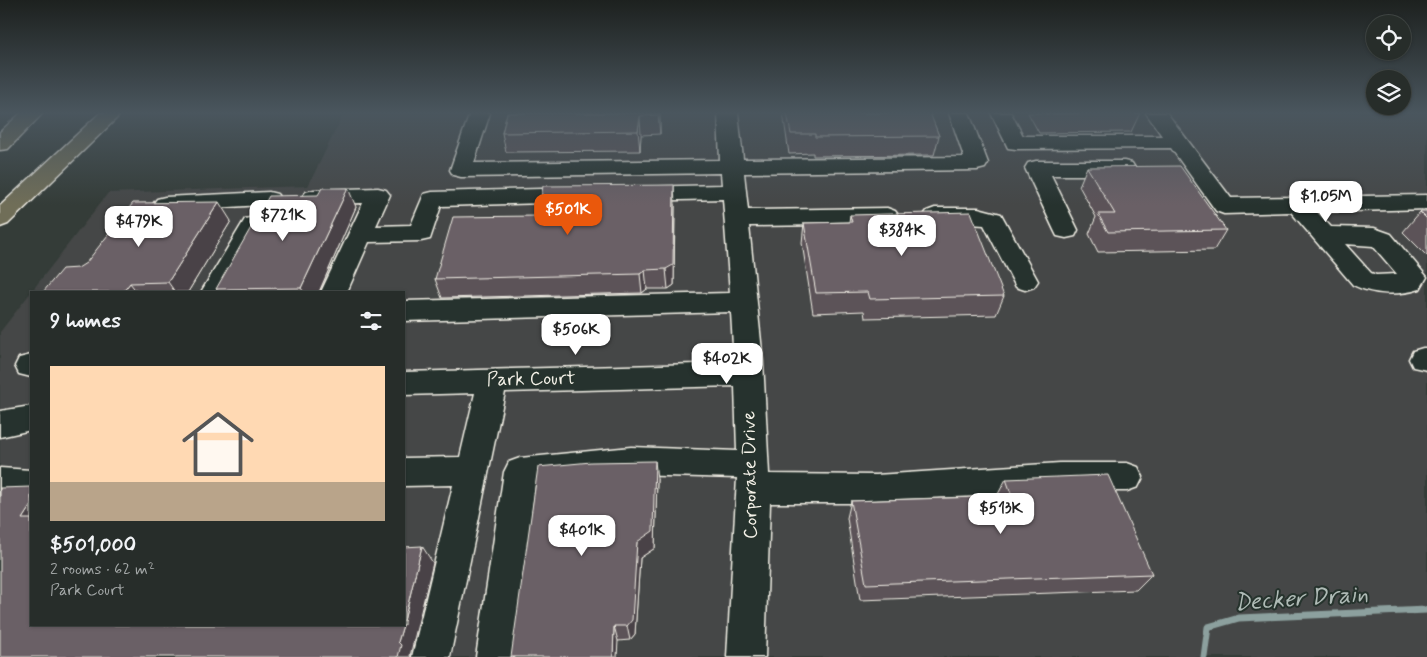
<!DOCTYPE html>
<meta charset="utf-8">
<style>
:root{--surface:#272d2a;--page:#333936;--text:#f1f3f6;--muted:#a4a8a8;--line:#434947;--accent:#ea580c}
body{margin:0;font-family:Mynerve,sans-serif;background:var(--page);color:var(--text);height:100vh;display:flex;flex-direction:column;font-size:19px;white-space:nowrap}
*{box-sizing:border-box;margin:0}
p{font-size:16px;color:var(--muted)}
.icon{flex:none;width:28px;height:28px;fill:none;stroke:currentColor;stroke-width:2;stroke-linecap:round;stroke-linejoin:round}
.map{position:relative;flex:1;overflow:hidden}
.drawer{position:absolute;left:30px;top:291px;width:375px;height:335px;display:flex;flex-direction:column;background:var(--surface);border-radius:0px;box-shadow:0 1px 4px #0004,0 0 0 1px var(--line)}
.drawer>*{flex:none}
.fabs{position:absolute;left:1366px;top:15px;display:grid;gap:10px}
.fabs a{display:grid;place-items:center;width:45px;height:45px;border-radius:50%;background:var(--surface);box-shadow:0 1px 4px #0004,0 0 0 1px var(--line);font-size:25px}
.price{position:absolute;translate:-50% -42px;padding:0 11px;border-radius:10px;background:#fff;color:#222;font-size:16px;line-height:32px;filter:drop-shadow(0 1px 2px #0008)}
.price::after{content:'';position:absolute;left:50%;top:30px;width:15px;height:11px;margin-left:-8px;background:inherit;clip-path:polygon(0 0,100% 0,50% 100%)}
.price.on{background:var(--accent);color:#fff}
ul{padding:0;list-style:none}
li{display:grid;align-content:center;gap:10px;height:265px;padding:0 20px}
li span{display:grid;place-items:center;height:155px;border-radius:0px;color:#555}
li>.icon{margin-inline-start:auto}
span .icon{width:90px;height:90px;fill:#fffc;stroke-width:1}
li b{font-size:21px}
h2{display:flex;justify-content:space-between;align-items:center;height:60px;padding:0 20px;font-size:21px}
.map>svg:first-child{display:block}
.built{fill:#444746;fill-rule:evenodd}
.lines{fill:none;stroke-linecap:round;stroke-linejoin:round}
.stream{stroke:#8ca09e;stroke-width:7}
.minor-casing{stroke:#f4f1e8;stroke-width:3}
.highway-casing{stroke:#f4f1e8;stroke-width:3}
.minor{fill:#26332d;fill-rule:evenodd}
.highway{fill:#706e59;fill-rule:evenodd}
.wall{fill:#5b5358;stroke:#f4f1e8}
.shaded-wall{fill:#4a4347;stroke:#f4f1e8}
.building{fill:#6a6066;stroke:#f4f1e8}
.labels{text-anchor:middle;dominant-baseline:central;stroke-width:4;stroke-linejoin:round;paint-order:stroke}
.street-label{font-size:19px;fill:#f4f1e8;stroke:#26332d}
.near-water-label{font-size:24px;font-style:italic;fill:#afbbb6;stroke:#26332d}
</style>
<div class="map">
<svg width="1427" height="657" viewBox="0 0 1427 657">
<rect width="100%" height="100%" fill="#343c38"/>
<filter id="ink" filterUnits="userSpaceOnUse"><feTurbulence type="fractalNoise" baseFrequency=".02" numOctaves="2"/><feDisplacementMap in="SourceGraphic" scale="10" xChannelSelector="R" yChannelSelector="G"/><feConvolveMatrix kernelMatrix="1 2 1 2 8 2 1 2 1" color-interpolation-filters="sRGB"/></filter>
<g filter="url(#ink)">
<!-- built -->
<path class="built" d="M344 113H1427V657H0V332L108 193 308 186ZM31 292H404V625H31Z"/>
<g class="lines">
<!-- stream -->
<path class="stream" d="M1204 657 1208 627 1239 618 1427 610"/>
<!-- minor casing -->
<g class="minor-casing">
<path id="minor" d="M470 113H490L474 163 720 160 718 113H738L743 159 964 157 949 113H969L988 163 985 168 977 170 744 173 748 210 887 208 895 211 899 216 895 221 887 224 749 226 763 361 769 474 876 475 1060 463H1127L1138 467 1143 477 1138 487 1127 491H1060L876 503H770L765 657H727L737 478 631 475 535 484 514 657H476L504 472 509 462 520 458 631 447 737 451 735 386 505 392 450 657H412L453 485 404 486V458L460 457 475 393 404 395V372L734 363 731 312 404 321V301L730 293 723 199 637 201 629 199 625 194 629 189 637 187 722 185 721 173 461 177 453 175 450 170Z
M991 113H1011L1023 136H1162L1146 113H1167L1231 198 1427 195V209L1317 212 1331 227 1374 228 1391 234 1427 277 1420 289C1398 296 1373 295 1353 285L1291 212 1224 214 1216 211 1171 148 1016 149 1008 148ZM1345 244 1373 246 1397 274 1376 275 1371 273Z
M1036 161H1124L1132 163 1135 168 1132 173 1124 175H1051L1078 230 1075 236 1066 238 1057 236 1054 230 1025 168 1028 163Z
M378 188 386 190 390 195 376 226 411 225 424 194 432 192 579 188 587 190 591 195 587 200 579 202 441 206 430 239 421 241 369 242 347 292H321L363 203 314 204 306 202 302 197 306 192 314 190Z
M269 192 277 194 281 199 277 204 165 211 157 209 153 204 157 199 165 197Z
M935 208H978L1001 214 1038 281 1034 287 1025 290 1016 287 984 225 927 221 923 216 927 211Z
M254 217 263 219 266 225 227 292H201L245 219Z
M1423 348H1427V370L1413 367 1409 359 1413 351Z
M31 355V377L19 374 15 366 19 358Z
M31 406V430L0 437V411Z
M0 468 31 470V498L0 496Z"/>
</g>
<!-- highway casing -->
<g class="highway-casing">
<path id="highway" d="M21 113H43L8 149 0 150V132Z
M100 113H122L8 224 0 227V206Z"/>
</g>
<!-- minor -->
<use href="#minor" class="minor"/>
<!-- highway -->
<use href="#highway" class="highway"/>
</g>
<!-- wall -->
<path class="wall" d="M507 113H660V134L641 135 640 151 506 152 502 133Z
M783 113H930L939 136 934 155 813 156V153L789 154Z
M1028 113H1140L1131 132 1039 133Z
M1087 167 1226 230 1214 250 1098 252 1089 234 1096 217 1079 186Z
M675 204 674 285 668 289H647L642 293 442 298 435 279 538 216Z
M356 207 319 292H219L216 289Z
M1420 212H1427V256L1403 232Z
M850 215 1004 296 996 315 865 318 864 311 813 313 802 243 804 223 849 222Z
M231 221 188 292H43L78 268Z
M657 479 655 548 640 558 635 634 630 640 618 641 511 657Z
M1006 479 1152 574 1136 590 860 600 847 518 851 501 997 496Z"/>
<!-- shaded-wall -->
<path class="shaded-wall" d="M659 113H660V134L658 115Z
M640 116 641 135 640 151 638 131Z
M674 185 675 204 674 285 668 289 666 269Z
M348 188 356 207 319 292H304L301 288Z
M219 202 231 221 188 292H175L168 282Z
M645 270 647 289 642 293 640 274Z
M130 283 137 292H123Z
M655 461 657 479 655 548 640 558 635 634 630 640 627 626 637 542Z
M31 505V526L22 519Z
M422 546 433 563 410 656 412 657H398V642L403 625H404V621Z
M614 626 618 641 617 657H613Z"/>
<!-- building -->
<path class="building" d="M507 113H659L658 115 640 116 638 131 502 133Z
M787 113H930L939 136 815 137V134H791Z
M1045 113H1140L1046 114Z
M1180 166 1226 230 1108 232 1098 214H1115L1087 167Z
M674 185 673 265 666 269 645 270 640 274 435 279 453 217 538 216 543 186Z
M322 188H348L301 288 216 289 269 196 318 195Z
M219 202 168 282 130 283 123 292H43L62 269 78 268 86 263 133 203Z
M971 212 1004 296 870 299 868 292 816 293 804 223 852 222 850 215Z
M1420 212H1427V219Z
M655 461 653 531 637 542 632 620 627 626H614L613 657H511L538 467 591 462Z
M1108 475 1152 574 866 584 851 501 1012 496 1006 479Z
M31 487V505L22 519H31V625H403L398 642 401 645 398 657H0V488Z
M422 546 404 621V547Z"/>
</g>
<!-- sky -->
<linearGradient id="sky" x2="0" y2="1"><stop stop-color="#1d211f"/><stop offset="0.55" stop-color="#4a565e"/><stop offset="1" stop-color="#4a565e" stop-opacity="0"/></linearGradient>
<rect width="1427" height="205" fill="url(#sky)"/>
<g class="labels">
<!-- street labels -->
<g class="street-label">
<text transform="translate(531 379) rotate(-1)">Park Court</text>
<text transform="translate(750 475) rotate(-91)">Corporate Drive</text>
</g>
<!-- near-water labels -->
<g class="near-water-label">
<text transform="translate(1301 599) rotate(-4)">Decker Drain</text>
</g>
</g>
</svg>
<div class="fabs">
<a><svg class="icon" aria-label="locate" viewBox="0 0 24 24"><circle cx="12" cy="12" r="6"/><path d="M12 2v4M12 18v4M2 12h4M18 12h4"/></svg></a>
<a><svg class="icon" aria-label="layers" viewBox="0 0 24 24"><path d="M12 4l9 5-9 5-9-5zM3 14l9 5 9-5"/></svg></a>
</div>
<b class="price" style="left:1326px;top:223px">$1.05M</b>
<b class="price on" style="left:568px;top:236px">$501K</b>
<b class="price" style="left:283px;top:242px">$721K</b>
<b class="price" style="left:139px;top:248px">$479K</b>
<b class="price" style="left:902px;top:257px">$384K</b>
<b class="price" style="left:576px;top:356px">$506K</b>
<b class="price" style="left:727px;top:385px">$402K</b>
<b class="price" style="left:1001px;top:535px">$513K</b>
<b class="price" style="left:582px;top:557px">$401K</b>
<section class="drawer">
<h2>9 homes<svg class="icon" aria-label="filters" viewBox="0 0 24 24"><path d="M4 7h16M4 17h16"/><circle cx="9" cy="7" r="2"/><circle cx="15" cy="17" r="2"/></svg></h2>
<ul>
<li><span style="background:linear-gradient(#ffd9b3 75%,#b9a48a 0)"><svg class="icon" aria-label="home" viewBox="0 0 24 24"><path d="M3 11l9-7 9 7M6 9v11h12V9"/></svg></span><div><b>$501,000</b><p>2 rooms · 62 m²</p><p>Park Court</p></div></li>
</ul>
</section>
</div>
